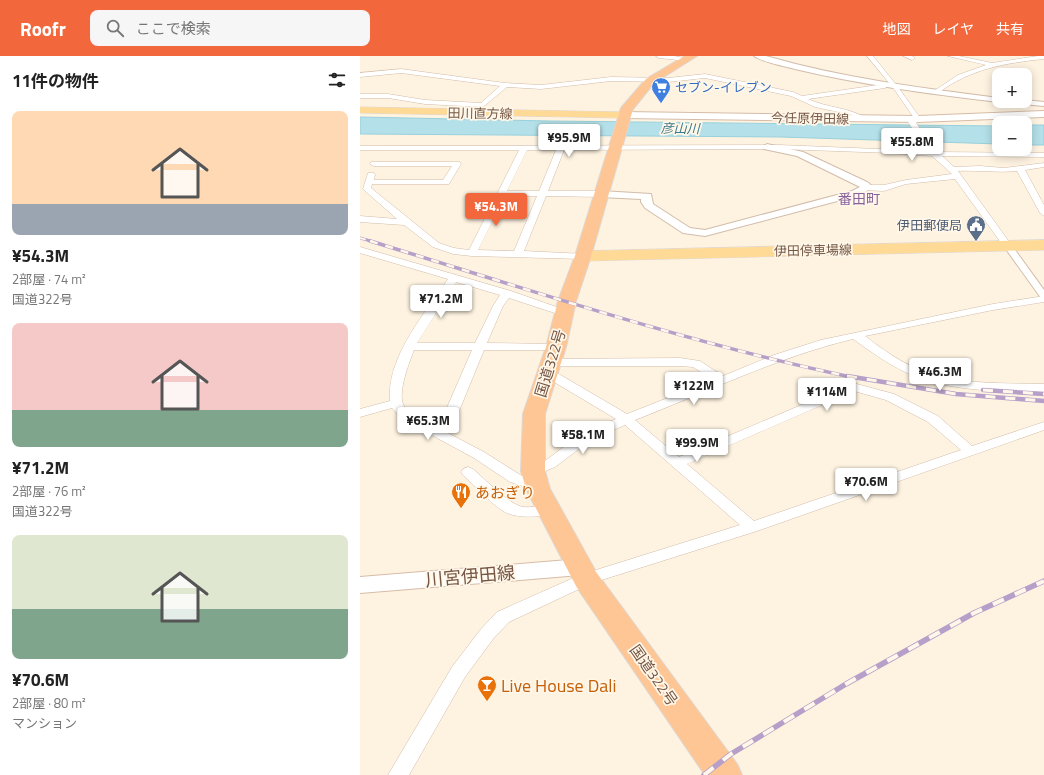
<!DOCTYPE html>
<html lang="ja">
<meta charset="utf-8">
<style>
:root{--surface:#fff;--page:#f6f6f6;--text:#222;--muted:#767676;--accent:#f2683c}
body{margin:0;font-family:"Titillium Web","Noto Sans JP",sans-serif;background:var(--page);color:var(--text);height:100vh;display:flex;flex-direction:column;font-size:15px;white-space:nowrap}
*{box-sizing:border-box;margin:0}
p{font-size:13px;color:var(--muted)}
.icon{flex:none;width:22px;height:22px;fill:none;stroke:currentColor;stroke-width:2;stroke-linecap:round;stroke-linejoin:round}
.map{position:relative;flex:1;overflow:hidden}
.panel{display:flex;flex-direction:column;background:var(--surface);width:360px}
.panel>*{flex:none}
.controls{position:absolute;left:632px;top:12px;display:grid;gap:8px}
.controls a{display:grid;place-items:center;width:40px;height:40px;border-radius:8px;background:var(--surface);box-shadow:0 2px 10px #0003;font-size:20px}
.price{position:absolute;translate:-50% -34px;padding:0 9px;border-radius:4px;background:#fff;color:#222;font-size:13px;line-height:26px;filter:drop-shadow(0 1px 2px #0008)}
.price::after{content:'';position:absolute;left:50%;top:24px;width:12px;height:9px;margin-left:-6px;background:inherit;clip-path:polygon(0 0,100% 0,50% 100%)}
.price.selected{background:var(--accent);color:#fff}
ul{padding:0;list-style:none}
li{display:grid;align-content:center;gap:8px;height:212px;padding:0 12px}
li span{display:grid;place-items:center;height:124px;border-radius:8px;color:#555}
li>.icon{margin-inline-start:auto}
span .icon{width:72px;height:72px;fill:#fffc;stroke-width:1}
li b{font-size:17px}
h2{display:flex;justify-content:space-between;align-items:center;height:48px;padding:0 12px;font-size:17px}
header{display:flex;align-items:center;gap:24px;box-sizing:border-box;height:56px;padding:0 20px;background:var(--accent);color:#fff}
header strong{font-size:19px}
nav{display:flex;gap:22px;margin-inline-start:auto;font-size:14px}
.search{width:280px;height:36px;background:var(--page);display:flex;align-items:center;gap:10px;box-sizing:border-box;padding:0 14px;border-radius:8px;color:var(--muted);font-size:15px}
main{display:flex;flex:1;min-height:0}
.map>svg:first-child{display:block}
.water{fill:#b4e0e9;stroke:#99d0dc}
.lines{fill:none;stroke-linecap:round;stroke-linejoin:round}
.pedestrian-casing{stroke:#d2bcaa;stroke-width:2}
.minor-casing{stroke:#d2bcaa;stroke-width:1}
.tertiary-casing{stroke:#d2bcaa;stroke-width:2}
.secondary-casing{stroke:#d6bca7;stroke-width:2}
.primary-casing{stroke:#ded7d3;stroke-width:1}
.trunk-casing{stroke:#ded7d3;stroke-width:2}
.pedestrian{fill:#fff;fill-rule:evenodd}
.minor{fill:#fff;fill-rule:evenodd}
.tertiary{fill:#fff;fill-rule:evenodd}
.secondary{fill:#fff;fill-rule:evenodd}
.primary{fill:#ffda97;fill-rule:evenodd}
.trunk{fill:#fec694;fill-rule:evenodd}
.rail-far3-casing{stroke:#b69fc8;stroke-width:3}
.rail-far2-casing{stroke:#b69fc8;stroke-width:3.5}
.rail-far1-casing{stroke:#b69fc8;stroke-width:4.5}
.rail-casing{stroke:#b69fc8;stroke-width:5.5}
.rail-far3{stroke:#fff7e9;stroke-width:2;stroke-dasharray:6;stroke-linecap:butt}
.rail-far2{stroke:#fff7e9;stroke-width:2.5;stroke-dasharray:8;stroke-linecap:butt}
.rail-far1{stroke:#fff7e9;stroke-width:3;stroke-dasharray:10;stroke-linecap:butt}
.rail{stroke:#fff7e9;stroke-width:4;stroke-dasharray:12;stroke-linecap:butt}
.labels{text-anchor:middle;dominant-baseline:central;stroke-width:3.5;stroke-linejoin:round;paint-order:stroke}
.far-shop-label{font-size:13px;fill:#366cbe;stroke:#fff7e9;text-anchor:start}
.far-street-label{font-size:13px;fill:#775846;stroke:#fff7e9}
.far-water-label{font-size:13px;font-style:italic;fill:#3b7886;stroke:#fff7e9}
.far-service-label{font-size:13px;fill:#4e5e75;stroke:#fff7e9;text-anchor:end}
.far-quarter-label{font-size:14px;fill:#89619c;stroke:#fff7e9}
.street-label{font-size:15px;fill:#775846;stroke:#fff7e9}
.food-label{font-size:15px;fill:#c56008;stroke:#fff7e9;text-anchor:start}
.near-street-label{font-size:18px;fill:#775846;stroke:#fff7e9}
.near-food-label{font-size:18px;fill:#c56008;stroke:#fff7e9;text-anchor:start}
</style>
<header>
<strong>Roofr</strong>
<div class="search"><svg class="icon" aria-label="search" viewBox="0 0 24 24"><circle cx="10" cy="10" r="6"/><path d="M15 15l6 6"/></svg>ここで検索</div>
<nav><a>地図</a><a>レイヤ</a><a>共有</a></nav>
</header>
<main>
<section class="panel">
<h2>11件の物件<svg class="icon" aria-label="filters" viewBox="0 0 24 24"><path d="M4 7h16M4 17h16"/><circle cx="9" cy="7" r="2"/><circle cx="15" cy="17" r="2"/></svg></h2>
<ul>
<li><span style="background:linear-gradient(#ffd9b3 75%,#9aa5b1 0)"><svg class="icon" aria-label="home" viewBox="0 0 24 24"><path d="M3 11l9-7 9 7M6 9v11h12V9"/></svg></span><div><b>¥54.3M</b><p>2部屋 · 74 m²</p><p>国道322号</p></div></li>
<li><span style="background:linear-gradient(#f6c9c9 70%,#7fa58c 0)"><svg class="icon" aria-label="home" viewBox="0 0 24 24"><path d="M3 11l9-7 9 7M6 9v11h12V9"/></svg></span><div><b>¥71.2M</b><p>2部屋 · 76 m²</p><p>国道322号</p></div></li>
<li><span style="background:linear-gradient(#dfe7d0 60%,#7fa58c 0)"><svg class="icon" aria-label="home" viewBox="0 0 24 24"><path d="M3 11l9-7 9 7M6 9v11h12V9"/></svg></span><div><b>¥70.6M</b><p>2部屋 · 80 m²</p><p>マンション</p></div></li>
</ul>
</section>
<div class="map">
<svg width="684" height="719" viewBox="0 0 684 719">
<rect width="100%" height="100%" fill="#fef3e1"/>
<!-- water -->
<path class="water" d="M0 61 190 65 639 70V88L421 81 0 78Z
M665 69H684V89H665Z"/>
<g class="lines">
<!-- pedestrian casing -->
<g class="pedestrian-casing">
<path id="pedestrian" d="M644 187H650L684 234V242H681L643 189Z"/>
</g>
<!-- minor casing -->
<g class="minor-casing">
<path id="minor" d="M296 0H314L329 3 326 5 299 2Z
M507 0H513L538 31 561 63 556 67 576 96 684 97V101L582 100 594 111 620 110 644 112 684 107V111L665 114 684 149V160L680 157 657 115C638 117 618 114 598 115L650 187 652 189 650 191H644L595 123 546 128 524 135 503 134 502 132 506 129H524L546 124 592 118 572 100 531 97 419 93 204 94 188 135H241L245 138 241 141 186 140 164 195 226 198 228 200 223 203 112 200 93 198 73 191 44 169 0 166V160L37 163 3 133 8 117H14L15 119 14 124H83L92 110H14L10 108 11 106H100L101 108 89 128H12L11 132 79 187 94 192 109 194 159 94H0V90L419 89 568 95 548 66 554 62 534 33ZM167 94H196L179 135H147ZM145 140H177L154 195 118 194Z
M543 0H552L555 2 552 4Z
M588 0H599L632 7 678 0H684V3C645 7 610 13 578 37H574V35L598 19 626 9Z
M41 13 145 27 181 29 251 21 308 22 345 18 433 36 442 40 525 28 528 30 525 32 448 43C467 52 488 51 506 62V64L504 65 492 59 455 51 431 40 345 22 308 26 251 25 181 33 147 31 123 51 65 48 28 42H0V38H28L65 44 121 47 140 30 41 17 0 21V17Z
M0 191 151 235 208 255 209 257 208 259 204 260 149 242 143 250 127 287 196 288 200 289 202 291 200 293 196 294H124L95 365 84 375 124 396 162 420 171 419 168 418 166 415 168 412 185 405 221 378 256 363 184 320 182 317 184 314H192L267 358 353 324 333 311 320 310H191L187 309 185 306 187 303 320 302 340 305 363 320 414 299 461 284 633 248 684 240V246L633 254 505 280C522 293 540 306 560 314 598 329 643 327 684 328V336C638 335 587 336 545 316 526 307 510 295 493 283 418 301 347 336 275 364L319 401 493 327 534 338 578 360 612 390 684 366V374L397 475 232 527 149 566 133 583 105 621 49 719H28L92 611 121 573 137 556 220 519 380 469 265 369 231 384 195 411 176 419 180 420 182 423 180 426 162 430 150 426 114 402 42 363 32 352 0 361V353L30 345C26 302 65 257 88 223L0 197ZM96 226 140 239 133 250 115 287H57ZM54 294H112L82 363 74 369C65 364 47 359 43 348 38 335 49 307 54 294ZM494 335 526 344 568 366 601 394 394 465 327 408Z
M108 411 113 413C125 423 148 448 163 451 173 452 184 448 194 450L196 454 194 458C180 461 155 463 143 455 128 445 116 431 103 419L101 416 103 413Z"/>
</g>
<!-- tertiary casing -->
<g class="tertiary-casing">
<path id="tertiary" d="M394 0H406C482 22 560 32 639 42V45H642L639 46C570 38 502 29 435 13 424 10 402 6 394 0Z
M665 44 684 46V50L650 47 646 45Z
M407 88 443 96 507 126 510 128 511 132 500 139 345 180 323 177 285 152 281 146V143L241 141 236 138 241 135 291 138 293 148 330 172 345 174 492 135 500 131 437 100 404 93 402 91Z"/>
</g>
<!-- secondary casing -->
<g class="secondary-casing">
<path id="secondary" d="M684 55V61L558 66 264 62 259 59 264 56 558 60Z
M220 503 228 505 231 511 228 517 220 519 0 537V521Z"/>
</g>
<!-- primary casing -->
<g class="primary-casing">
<path id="primary" d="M0 51 264 56 270 59 264 62 0 57Z
M684 184V194L223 205 217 203 215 200 217 197 223 195Z"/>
</g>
<!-- trunk casing -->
<g class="trunk-casing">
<path id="trunk" d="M325 0H337L294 27 273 53 231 200 216 245 206 291 185 358V415L190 433 236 516 377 708 382 719H345L216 530 166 433 161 415 163 358 186 291 198 245 215 200 261 52 286 23Z"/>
</g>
<!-- pedestrian -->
<use href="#pedestrian" class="pedestrian"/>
<!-- minor -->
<use href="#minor" class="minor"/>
<!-- tertiary -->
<use href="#tertiary" class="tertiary"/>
<!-- secondary -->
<use href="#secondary" class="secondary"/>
<!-- primary -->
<use href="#primary" class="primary"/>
<!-- trunk -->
<use href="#trunk" class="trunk"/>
<!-- rail-far3 casing -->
<g class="rail-far3-casing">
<path id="rail-far3" d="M0 182 14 186"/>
</g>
<!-- rail-far2 casing -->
<g class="rail-far2-casing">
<path id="rail-far2" d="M10 185C170 234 328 287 491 321"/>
</g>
<!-- rail-far1 casing -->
<g class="rail-far1-casing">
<path id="rail-far1" d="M487 320 596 338 684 345
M623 334 684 338"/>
</g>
<!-- rail casing -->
<g class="rail-casing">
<path id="rail" d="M344 719 371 698 486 628 614 557 684 525"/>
</g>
<!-- rail-far3 -->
<use href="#rail-far3" class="rail-far3"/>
<!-- rail-far2 -->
<use href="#rail-far2" class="rail-far2"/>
<!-- rail-far1 -->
<use href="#rail-far1" class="rail-far1"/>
<!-- rail -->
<use href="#rail" class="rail"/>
</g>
<!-- icons -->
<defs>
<g id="supermarket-pin" transform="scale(1)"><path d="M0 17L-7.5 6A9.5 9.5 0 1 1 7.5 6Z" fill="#3f7fe0" stroke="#fff7e9"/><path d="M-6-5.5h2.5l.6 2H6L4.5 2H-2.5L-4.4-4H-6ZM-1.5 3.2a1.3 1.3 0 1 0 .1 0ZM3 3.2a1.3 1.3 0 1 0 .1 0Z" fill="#fff"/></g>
<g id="civic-pin" transform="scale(1)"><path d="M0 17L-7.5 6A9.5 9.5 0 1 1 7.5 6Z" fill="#5c6f8a" stroke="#fff7e9"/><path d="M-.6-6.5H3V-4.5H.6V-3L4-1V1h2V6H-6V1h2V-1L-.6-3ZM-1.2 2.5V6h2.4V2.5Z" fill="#fff"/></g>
<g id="restaurant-pin" transform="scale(1)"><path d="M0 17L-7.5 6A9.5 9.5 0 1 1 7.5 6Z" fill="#e8710a" stroke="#fff7e9"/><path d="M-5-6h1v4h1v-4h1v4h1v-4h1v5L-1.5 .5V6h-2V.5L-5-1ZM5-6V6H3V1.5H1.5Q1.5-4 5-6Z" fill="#fff"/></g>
<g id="bar-pin" transform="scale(1)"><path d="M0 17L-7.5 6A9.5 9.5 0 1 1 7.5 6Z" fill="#e8710a" stroke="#fff7e9"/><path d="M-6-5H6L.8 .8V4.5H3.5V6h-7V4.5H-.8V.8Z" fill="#fff"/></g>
</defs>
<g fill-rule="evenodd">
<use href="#supermarket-pin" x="301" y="31"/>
<use href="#civic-pin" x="616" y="169"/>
<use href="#restaurant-pin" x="101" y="436"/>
<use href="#bar-pin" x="127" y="629"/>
</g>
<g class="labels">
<!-- far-shop labels -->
<g class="far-shop-label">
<text x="315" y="31">セブン-イレブン</text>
</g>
<!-- far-street labels -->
<g class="far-street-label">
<text transform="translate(120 57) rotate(1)">田川直方線</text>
<text transform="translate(450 62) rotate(1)">今任原伊田線</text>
<text transform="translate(453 194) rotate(-1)">伊田停車場線</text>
</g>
<!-- far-water labels -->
<g class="far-water-label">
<text transform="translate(320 72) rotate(1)">彦山川</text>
</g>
<!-- far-service labels -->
<g class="far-service-label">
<text x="602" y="169">伊田郵便局</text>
</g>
<!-- far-quarter labels -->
<g class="far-quarter-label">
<text x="499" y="142">番田町</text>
</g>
<!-- street labels -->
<g class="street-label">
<text transform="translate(190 307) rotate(-73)">国道322号</text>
<text transform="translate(294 619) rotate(55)">国道322号</text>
</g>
<!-- food labels -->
<g class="food-label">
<text x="115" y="436">あおぎり</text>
</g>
<!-- near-street labels -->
<g class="near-street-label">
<text transform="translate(110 520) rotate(-5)">川宮伊田線</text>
</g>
<!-- near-food labels -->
<g class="near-food-label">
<text x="141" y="629">Live House Dali</text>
</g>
</g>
</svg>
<div class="controls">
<a>+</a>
<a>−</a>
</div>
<b class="price" style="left:209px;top:102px">¥95.9M</b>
<b class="price" style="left:552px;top:106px">¥55.8M</b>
<b class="price selected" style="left:136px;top:171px">¥54.3M</b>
<b class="price" style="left:81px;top:263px">¥71.2M</b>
<b class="price" style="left:580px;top:336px">¥46.3M</b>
<b class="price" style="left:334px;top:350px">¥122M</b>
<b class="price" style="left:467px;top:356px">¥114M</b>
<b class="price" style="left:68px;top:385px">¥65.3M</b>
<b class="price" style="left:223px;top:399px">¥58.1M</b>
<b class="price" style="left:337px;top:407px">¥99.9M</b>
<b class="price" style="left:506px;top:446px">¥70.6M</b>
</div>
</main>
